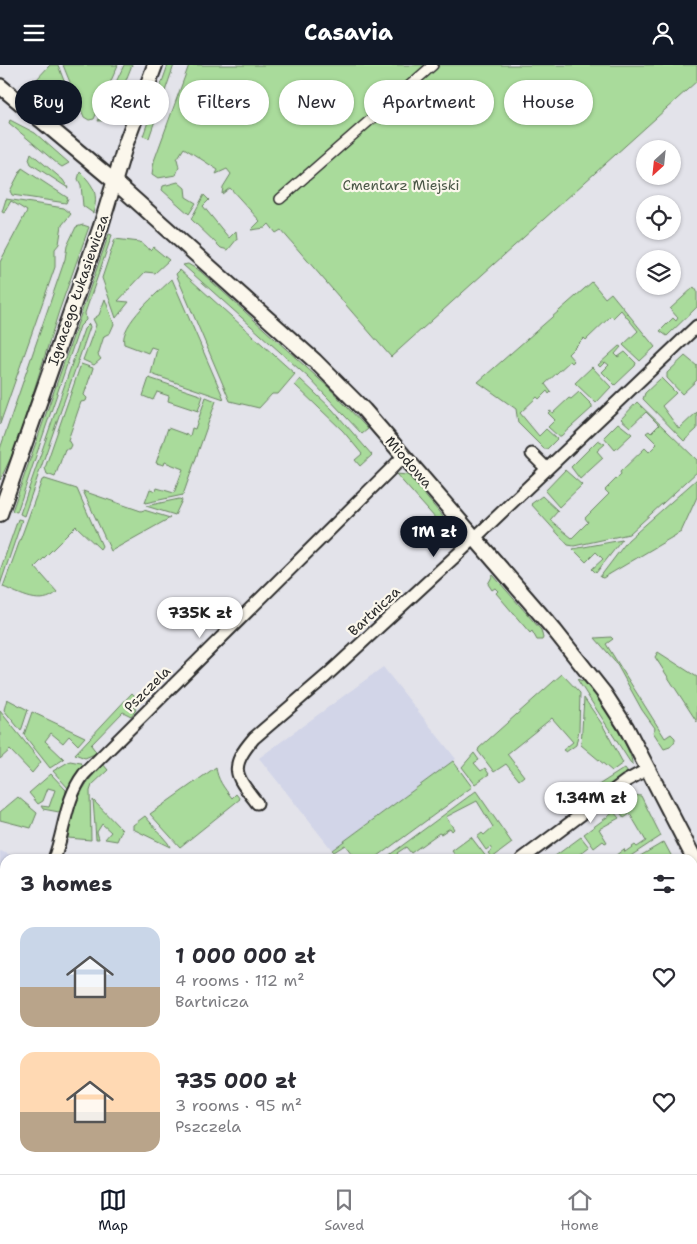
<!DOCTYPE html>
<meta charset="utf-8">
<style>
:root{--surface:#fff;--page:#f2f2f3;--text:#2b2b33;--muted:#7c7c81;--line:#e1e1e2;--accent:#111827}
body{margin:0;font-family:"Shantell Sans",sans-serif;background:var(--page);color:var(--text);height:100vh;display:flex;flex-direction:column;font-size:19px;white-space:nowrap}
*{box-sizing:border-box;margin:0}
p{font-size:16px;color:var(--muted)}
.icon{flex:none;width:28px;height:28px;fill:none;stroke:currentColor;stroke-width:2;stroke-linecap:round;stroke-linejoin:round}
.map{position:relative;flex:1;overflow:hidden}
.panel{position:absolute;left:0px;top:789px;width:698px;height:321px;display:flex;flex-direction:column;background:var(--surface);border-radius:15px 15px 0 0;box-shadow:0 1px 4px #0004}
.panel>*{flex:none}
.top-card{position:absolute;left:15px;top:15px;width:668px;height:45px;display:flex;gap:10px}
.needle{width:32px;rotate:207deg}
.fabs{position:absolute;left:636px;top:75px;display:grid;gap:10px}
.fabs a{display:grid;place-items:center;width:45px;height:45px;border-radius:50%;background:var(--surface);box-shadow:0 1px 4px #0004;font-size:25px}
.price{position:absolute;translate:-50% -42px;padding:0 11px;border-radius:18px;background:#fff;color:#222;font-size:16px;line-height:32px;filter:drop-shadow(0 1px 2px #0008)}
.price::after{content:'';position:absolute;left:50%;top:30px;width:15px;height:11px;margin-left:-8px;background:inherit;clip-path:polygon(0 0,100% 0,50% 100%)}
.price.current{background:var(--accent);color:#fff}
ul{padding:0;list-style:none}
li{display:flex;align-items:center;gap:15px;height:125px;padding:0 20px}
li span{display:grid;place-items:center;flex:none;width:140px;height:100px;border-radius:15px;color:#555}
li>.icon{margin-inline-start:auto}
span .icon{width:60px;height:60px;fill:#fffc;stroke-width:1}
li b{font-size:21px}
h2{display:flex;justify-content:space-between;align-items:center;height:60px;padding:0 20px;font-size:21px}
.tag{padding:0 18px;border-radius:22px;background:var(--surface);box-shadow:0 1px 4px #0004;font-size:18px;line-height:45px}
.tag.current{background:var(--accent);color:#fff}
header{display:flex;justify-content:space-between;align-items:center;height:65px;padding:0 20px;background:var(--accent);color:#fff;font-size:22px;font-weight:700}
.menu{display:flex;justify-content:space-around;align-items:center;height:70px;border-top:1px solid var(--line);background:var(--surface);font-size:14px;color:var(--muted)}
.menu a{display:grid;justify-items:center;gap:2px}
.menu .current{color:var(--accent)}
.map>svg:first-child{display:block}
.built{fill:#d2d5e8}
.green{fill:#a9db9b;stroke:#6a8363}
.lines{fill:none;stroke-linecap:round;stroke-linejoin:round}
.pedestrian-casing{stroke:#2b2b2b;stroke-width:12}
.minor-casing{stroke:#2b2b2b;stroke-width:15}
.tertiary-casing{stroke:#2b2b2b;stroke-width:18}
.pedestrian{stroke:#fbf7ec;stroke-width:9}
.minor{stroke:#fbf7ec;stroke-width:11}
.tertiary{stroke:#fbf7ec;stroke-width:14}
.labels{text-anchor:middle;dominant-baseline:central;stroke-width:4.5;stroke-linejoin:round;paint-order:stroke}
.park-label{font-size:14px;fill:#4a5747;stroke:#fbf7ec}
.street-label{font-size:14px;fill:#2b2b2b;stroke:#fbf7ec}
</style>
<header><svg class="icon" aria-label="menu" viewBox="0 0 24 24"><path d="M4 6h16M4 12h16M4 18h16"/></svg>Casavia<svg class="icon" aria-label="person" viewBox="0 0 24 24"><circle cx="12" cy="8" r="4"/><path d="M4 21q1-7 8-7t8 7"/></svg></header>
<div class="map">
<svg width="697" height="1109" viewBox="0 0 697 1109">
<rect width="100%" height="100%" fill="#e3e3ea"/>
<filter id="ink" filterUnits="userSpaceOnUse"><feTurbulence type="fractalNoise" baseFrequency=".02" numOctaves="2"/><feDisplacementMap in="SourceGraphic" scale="10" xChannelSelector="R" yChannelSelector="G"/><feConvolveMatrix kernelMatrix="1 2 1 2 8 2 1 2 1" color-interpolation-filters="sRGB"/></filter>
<g filter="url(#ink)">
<!-- built -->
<path class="built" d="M383 602 456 694 332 785 259 693Z
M0 786 22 794H5V1071L0 1068Z
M692 948H697V1109H519V1105H692Z"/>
<!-- green -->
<path class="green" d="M50 0H58L78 53 36 15Z
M63 0H118L94 54 89 55 84 52Z
M124 0H132L110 55 98 56Z
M168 0H174L149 73 143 71Z
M189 0H697V16L391 292 281 165 276 168 269 159 265 163 251 165 260 156 230 123 222 129 223 122 231 109 227 104 216 109 218 105 184 83 177 94 179 102 176 110 158 113 152 109 154 96Z
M10 55 35 68 69 98 62 102 59 100 9 58Z
M31 88 63 115 68 123 31 99 29 94Z
M22 103 68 133 66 138 12 130 10 126Z
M80 107C94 120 99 130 93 148L83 141 81 120 78 114Z
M178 117 185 123 186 132 196 138 189 149 162 125 163 121Z
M204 130 209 135 203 141 229 173 236 166 237 174 228 185 221 183 191 154Z
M6 134 64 143 71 149 62 160 59 179 55 184V202L0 359V197L27 146 11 136 4 148 2 147Z
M83 160 89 162 59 246 16 382 0 415V384L65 194 67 181 76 162Z
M109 169 112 170 85 248 86 255 80 261 17 447 12 446Z
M115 174 140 177 150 185 153 182 169 195 155 208 145 207 118 236 129 237 116 253 102 213Z
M188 199 200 206 328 322 368 364 362 369 309 313 183 200Z
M180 205 295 309 278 329H272L259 343 230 336 176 209Z
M172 214 224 334 151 309 157 284 151 282 148 288 124 279C119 259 159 227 172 214Z
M592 217 605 233 611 228 655 282 640 296 623 280 638 266 621 245 613 253 611 251 586 275 584 273 568 289 574 296 572 298 570 296 545 319 551 327 549 329 547 326 539 334 537 332 520 348 539 371 546 364 557 374 547 384H544L518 358 516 344 478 317Z
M694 222 697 226V242L667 271 660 266 673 253 676 256 678 253 670 244Z
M105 234 114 259 110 268 104 271 98 290 101 294 94 300 83 295 96 260 93 254 99 250Z
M89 259 90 262 24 451 20 449 84 264Z
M619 281 621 282 615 289 618 292 625 287 636 298 635 301 615 320 602 307 609 300 605 297 600 302 598 300Z
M685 291 697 301V315L682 329 667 313V308Z
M81 299 93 303 84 330 87 333 86 336 81 337 68 375 71 380 69 384H65L55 412 47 409 45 403Z
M592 302 611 322 596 338 575 318Z
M149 313 203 331 198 346 168 336 169 331 157 327 153 335 143 331Z
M661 313 676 328 662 341 679 364 697 347V364L684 376 643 334 645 328Z
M300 314 332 344 372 390 360 401 355 395 362 389 343 366 295 320Z
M579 327 592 340V343L561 371H558L548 362 555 355 548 348 550 346 553 348 569 333 571 334Z
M206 332 216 336 183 430 145 438 150 424 156 426 157 423 174 428 183 404 165 397 164 400 156 398 168 363 190 371 192 363 195 364Z
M637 337 697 395V407L629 469 574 481 568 480 531 439 542 431 558 446 550 455 572 473 588 457 585 453 609 429 605 425 621 409 620 407 645 383 649 387 657 379 646 368 649 366 651 368 659 360 646 347 630 362 621 354Z
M618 358 632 369 615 385 604 372Z
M598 375 605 379 597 386 603 393 580 414 571 402Z
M565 405 582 420 559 442 545 426Z
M396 409 408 410 444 453 436 454Z
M45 414 77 424 102 481 100 484 76 461 35 502 57 527C41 542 21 529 3 522L42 415Z
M697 414V432L681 467 603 513 600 512 628 475Z
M83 426 141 446 144 445 170 453 111 486Z
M182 435 175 450 146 441 179 434Z
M18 454 22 455 0 520V506Z
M622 475 596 508 592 504 603 494 596 487 586 497 573 484Z
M493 510 541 565 543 573 542 575H537L532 566 530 568 496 528 498 526 495 523 492 525 488 519Z
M611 572 613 574 606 579 665 673 671 669 675 673V676L670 682 664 684 653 667 655 663 642 645 615 596 595 573Z
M658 587 697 612V657L655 592Z
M562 609 580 628 579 665 576 680 566 687 563 685 573 677 552 653 507 689 524 711 519 715 506 699 494 707 478 686 479 683Z
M577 614 586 617C596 631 634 685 632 700Z
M132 628 137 633 132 638 136 645 131 651 123 647 91 680 97 688 85 693 75 689Z
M584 633 602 659 623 698 612 706 581 680Z
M7 634 28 645 21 666 4 645Z
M0 646 41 697 32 708 10 685 0 694Z
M32 647 85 672 78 680 69 671 63 678 51 668 45 676 64 694 50 703 24 670Z
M474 688 479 695 474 698 481 706 485 703 489 709 475 719 462 702Z
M70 696 81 698 83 700 68 723 53 706Z
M453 696 472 722 374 794H346L352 789 345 780 334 787 332 785Z
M103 699 108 705 92 720 90 726 91 775 68 773C74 739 79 724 103 699Z
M216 702C217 714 224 723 232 733L236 729 240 734 180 782 150 749Z
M625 703 628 707 599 729 589 726Z
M51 709 66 725 63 744 59 747 43 744 41 741 49 742 55 725 48 723 43 736 38 739 29 728Z
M476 726 512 778 492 793 488 788 492 785 490 782 486 785 477 772 482 768 484 770 493 762 477 736 446 752 454 764 452 766 450 763 441 769 439 768 411 788 406 782 397 788 401 794H384Z
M633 730 641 731 661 771 626 794H611L624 784 625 787 635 780 637 782 646 776 630 749 624 753 618 744Z
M18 732 37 748 31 763 0 755V747Z
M93 735 122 765 117 776 105 774 111 767 102 759 97 767 99 774H96Z
M614 747 619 753 599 764 607 777 605 778 603 776 594 783 584 769Z
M145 751 168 778 170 782 133 764V760Z
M471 772 487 793V794H458L452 786Z
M581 772 589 782 573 794H551Z
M664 777 673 794H635Z
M693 1098 697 1101V1109L680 1105 539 1109 544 1105H692Z
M294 1105H385V1109H294Z"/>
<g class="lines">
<!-- pedestrian casing -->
<g class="pedestrian-casing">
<path id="pedestrian" d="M280 134 433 0"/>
</g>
<!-- minor casing -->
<g class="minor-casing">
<path id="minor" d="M532 389 547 404
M257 738C235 710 228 703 254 673L326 611 460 487 697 261
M54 794C65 765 65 734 84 709L404 391
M522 794 626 716 648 704
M692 938H697
M208 1109 210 1105"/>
</g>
<!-- tertiary casing -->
<g class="tertiary-casing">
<path id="tertiary" d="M0 21 115 117 315 296 364 345 555 566 604 628 626 662 697 799
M0 449 101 161 126 78 155 0
M0 1107 5 1109"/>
</g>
<!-- pedestrian -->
<use href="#pedestrian" class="pedestrian"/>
<!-- minor -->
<use href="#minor" class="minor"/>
<!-- tertiary -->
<use href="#tertiary" class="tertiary"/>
</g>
</g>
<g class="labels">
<!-- park labels -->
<g class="park-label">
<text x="401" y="120">Cmentarz Miejski</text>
</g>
<!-- street labels -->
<g class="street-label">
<text transform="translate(78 225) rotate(-71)">Ignacego Łukasiewicza</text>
<text transform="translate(409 397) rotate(49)">Miodowa</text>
<text transform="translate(374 546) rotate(-43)">Bartnicza</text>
<text transform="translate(147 624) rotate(-45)">Pszczela</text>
</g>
</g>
</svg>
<div class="fabs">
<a><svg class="needle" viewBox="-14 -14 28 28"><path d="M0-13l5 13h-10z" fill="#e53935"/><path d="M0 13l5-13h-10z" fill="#7c7c81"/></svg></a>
<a><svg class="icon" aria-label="locate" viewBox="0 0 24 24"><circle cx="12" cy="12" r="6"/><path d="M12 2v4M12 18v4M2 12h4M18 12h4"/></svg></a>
<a><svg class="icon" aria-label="layers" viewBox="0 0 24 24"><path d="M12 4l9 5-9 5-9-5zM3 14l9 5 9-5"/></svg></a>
</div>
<b class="price current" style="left:434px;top:493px">1M zł</b>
<b class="price" style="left:200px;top:574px">735K zł</b>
<b class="price" style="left:591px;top:759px">1.34M zł</b>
<div class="top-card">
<a class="tag current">Buy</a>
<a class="tag">Rent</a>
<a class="tag">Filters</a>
<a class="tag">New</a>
<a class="tag">Apartment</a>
<a class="tag">House</a>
</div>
<section class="panel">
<h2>3 homes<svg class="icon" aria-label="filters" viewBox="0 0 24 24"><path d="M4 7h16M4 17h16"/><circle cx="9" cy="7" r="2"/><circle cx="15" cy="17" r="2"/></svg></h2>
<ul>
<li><span style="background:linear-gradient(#c9d6e8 60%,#b9a48a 0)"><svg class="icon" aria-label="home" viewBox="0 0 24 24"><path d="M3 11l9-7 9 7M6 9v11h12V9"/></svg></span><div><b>1 000 000 zł</b><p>4 rooms · 112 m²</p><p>Bartnicza</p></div><svg class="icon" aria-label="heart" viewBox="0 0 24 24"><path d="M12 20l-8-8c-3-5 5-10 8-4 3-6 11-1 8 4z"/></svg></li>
<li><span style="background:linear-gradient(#ffd9b3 60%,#b9a48a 0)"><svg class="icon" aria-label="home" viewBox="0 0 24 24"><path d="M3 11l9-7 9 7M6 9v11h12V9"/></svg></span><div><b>735 000 zł</b><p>3 rooms · 95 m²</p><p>Pszczela</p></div><svg class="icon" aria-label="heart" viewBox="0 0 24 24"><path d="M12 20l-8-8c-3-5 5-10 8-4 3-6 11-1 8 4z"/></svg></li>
</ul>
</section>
</div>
<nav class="menu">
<a class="current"><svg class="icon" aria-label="map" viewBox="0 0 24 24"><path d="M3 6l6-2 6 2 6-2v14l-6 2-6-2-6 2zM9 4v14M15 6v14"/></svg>Map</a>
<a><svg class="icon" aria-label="saved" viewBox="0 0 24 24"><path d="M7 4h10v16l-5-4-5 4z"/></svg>Saved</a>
<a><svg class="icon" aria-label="home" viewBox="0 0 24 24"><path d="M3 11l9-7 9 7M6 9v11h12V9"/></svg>Home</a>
</nav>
